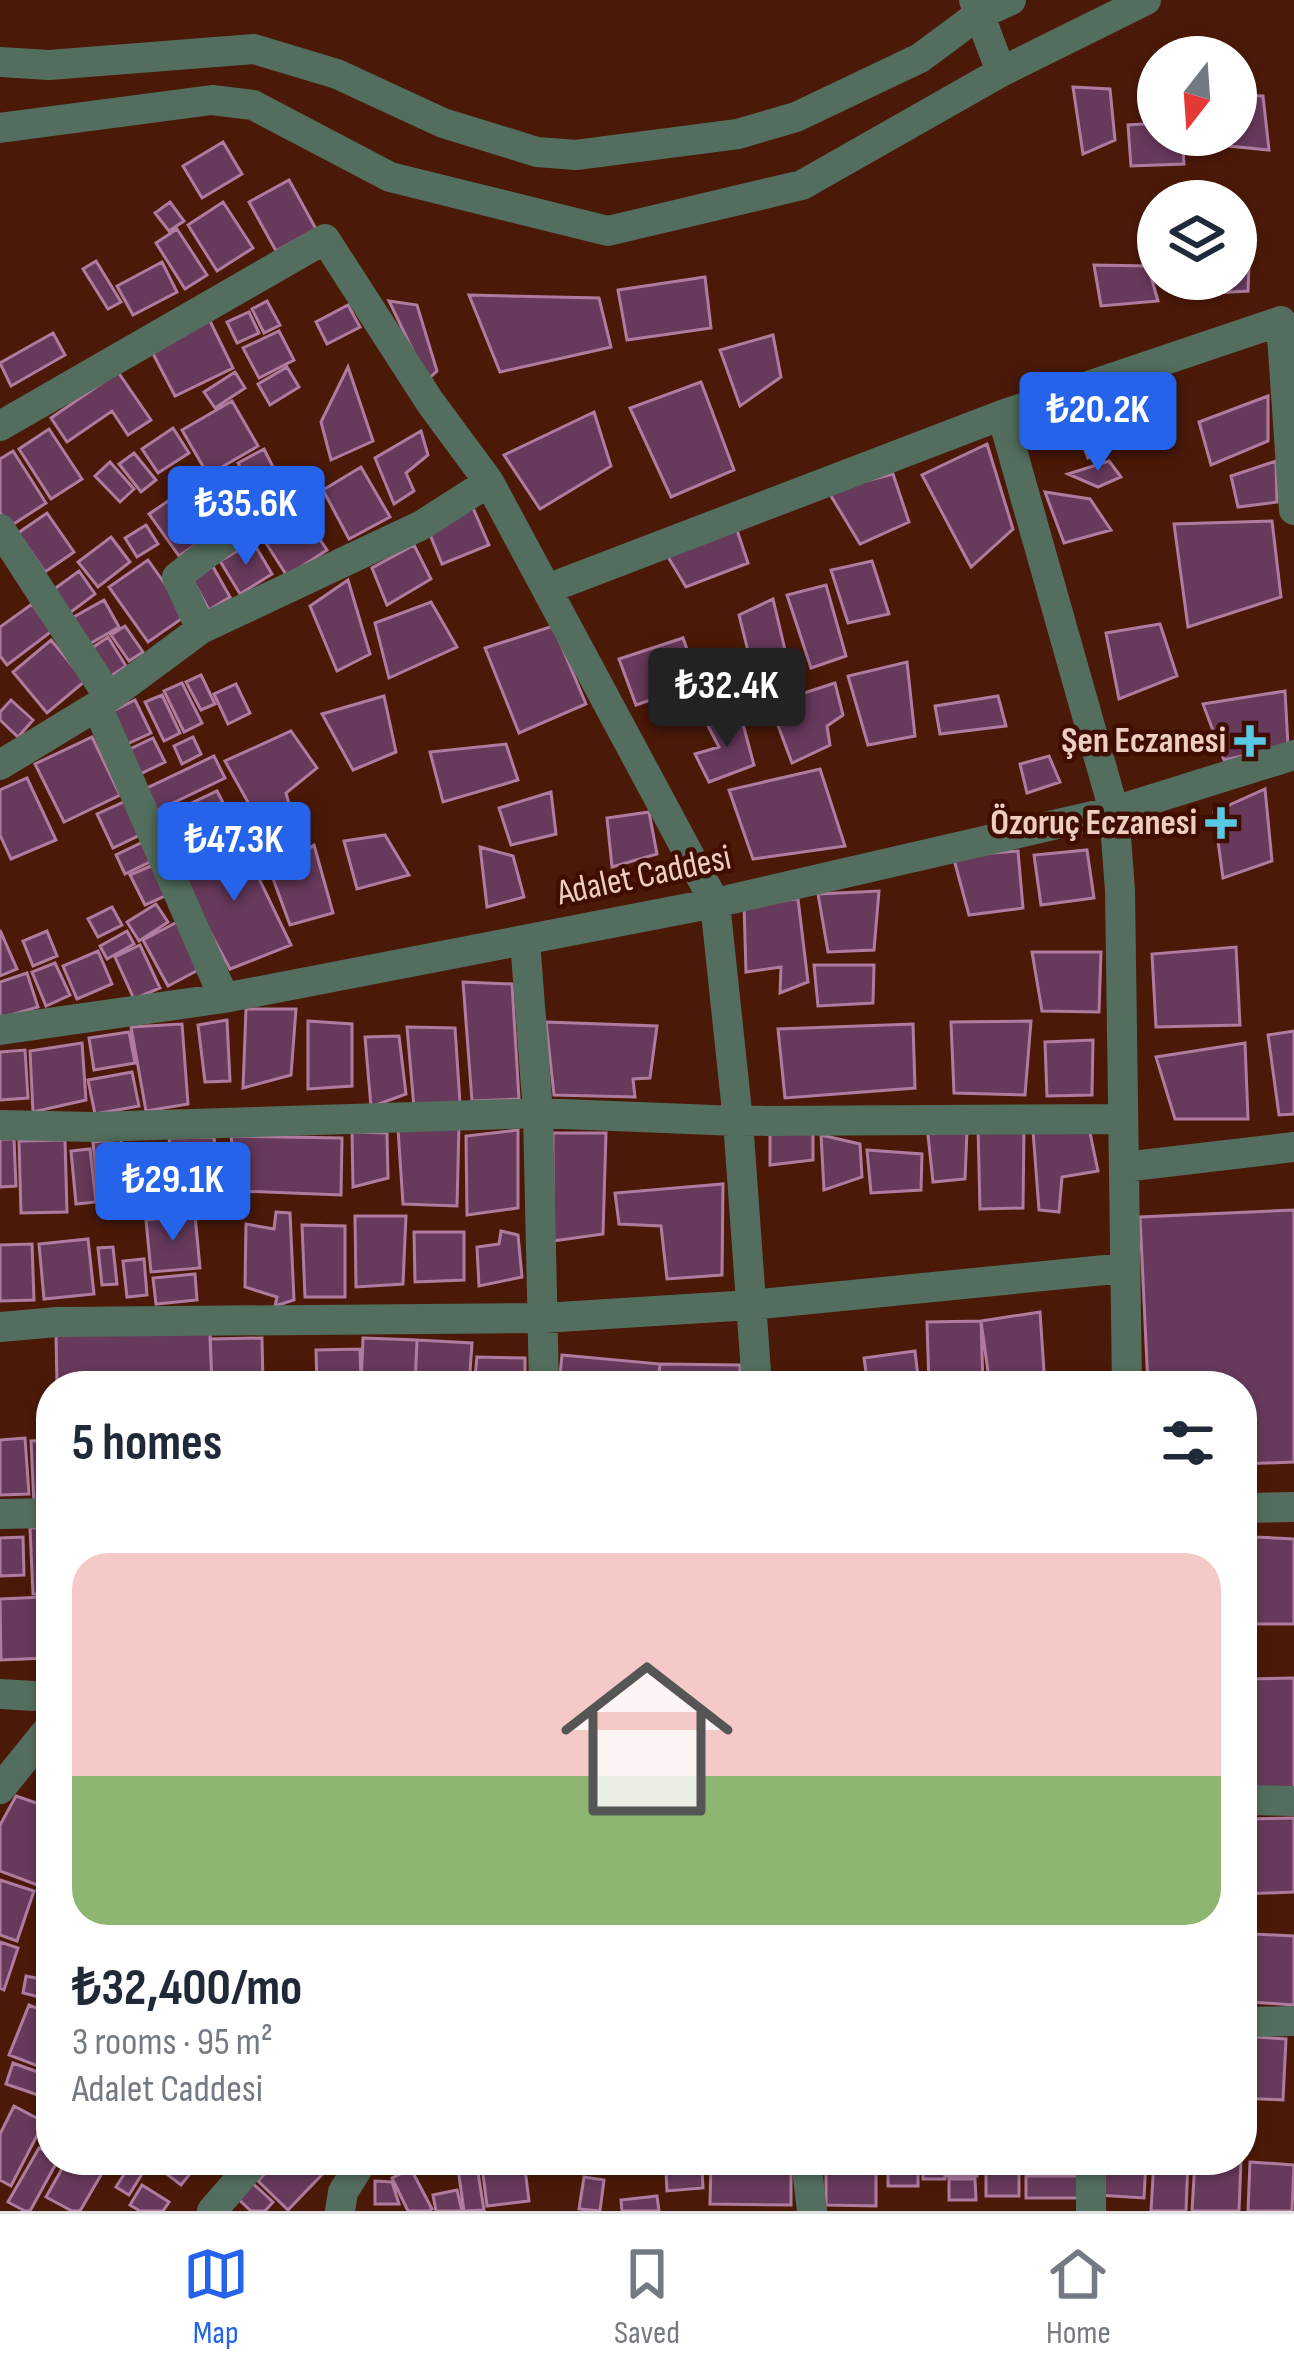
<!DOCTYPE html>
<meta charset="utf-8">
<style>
:root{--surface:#fff;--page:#f2f2f3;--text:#1f2937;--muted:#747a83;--line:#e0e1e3;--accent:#2563eb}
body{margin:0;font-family:"Sofia Sans Condensed",sans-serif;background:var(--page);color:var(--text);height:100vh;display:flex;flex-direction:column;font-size:45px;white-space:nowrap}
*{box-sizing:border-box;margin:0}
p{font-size:39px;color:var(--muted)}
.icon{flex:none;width:66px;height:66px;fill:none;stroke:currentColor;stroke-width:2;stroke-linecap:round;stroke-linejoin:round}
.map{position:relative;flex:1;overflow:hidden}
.side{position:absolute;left:36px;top:1371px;width:1221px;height:804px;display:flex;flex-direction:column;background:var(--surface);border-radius:48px;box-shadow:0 3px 9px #0004}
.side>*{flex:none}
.needle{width:78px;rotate:197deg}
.fabs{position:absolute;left:1137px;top:36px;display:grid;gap:24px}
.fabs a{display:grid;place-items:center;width:120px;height:120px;border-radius:50%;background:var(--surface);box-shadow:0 3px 9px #0004;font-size:60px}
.price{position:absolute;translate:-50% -102px;padding:0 27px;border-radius:12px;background:var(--accent);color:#fff;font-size:39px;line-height:78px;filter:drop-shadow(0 3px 6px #0008)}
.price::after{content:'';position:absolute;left:50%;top:72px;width:36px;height:27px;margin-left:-18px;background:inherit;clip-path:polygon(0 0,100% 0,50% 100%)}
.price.current{background:#222;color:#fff}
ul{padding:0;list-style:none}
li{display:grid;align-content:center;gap:24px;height:636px;padding:0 36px}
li+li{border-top:3px solid var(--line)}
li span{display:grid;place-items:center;height:372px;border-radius:36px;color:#555}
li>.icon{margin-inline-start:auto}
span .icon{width:216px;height:216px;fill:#fffc;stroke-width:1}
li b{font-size:51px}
h2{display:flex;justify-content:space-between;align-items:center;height:144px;padding:0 36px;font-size:51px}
.tab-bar{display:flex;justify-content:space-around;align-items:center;height:168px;border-top:3px solid var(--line);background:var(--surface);font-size:33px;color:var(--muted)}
.tab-bar a{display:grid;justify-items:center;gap:6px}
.tab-bar .current{color:var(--accent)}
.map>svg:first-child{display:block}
.building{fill:#67395b;stroke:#af7ca0;stroke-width:3}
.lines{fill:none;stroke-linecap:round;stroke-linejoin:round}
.minor{stroke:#536e5e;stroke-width:30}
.poi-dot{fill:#59c8e5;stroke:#3f0e00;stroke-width:4.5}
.labels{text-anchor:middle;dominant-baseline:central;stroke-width:9;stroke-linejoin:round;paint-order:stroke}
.poi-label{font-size:36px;font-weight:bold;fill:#efcdc3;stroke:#3f0e00;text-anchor:end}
.street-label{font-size:36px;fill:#efcdc3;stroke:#3f0e00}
</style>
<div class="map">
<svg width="1294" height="2211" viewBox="0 0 1294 2211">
<rect width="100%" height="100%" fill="#4b1908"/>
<!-- building -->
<path class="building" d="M1073 87 1110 89 1115 140 1083 154Z
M1236 95 1263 96 1269 150 1198 143 1196 135H1236Z
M1158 123V135H1182L1184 164 1131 166 1128 125Z
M223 142 242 174 202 198 183 166Z
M289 180 316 229 276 251 249 202Z
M170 202 184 221 169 231 155 213Z
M223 202 253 248 217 271 188 225Z
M177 229 207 275 185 289 156 243Z
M1250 235 1248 291 1216 293 1212 279H1236V238Z
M96 261 121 302 108 309 83 269Z
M162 262 177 292 133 315 117 286Z
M1094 265 1148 266 1158 301 1101 306Z
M705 277 711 328 627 340 618 290Z
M469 295 599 298 611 347 500 372Z
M267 301 280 325 264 333 252 309Z
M389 301 417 305 437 371 427 380Z
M348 305 360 327 327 344 316 322Z
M249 312 259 333 237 343 227 322Z
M209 319 233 368 175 396 150 348Z
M279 331 294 360 259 378 243 348Z
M53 333 65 355 11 386 0 363Z
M773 335 781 377 740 406 720 350Z
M287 367 299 387 270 405 258 384Z
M348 367 373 441 331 460 321 422Z
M118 372 151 420 128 435 112 411 67 442 51 418Z
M235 372 245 388 215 408 204 392Z
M1140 380 1148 430 1088 458 1067 403Z
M701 382 734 470 671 497 630 408Z
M1268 396V441L1211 465 1199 422Z
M232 401 258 446 208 475 182 430Z
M594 412 611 466 540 509 504 455Z
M173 428 189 453 158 473 142 449Z
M49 429 82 479 51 499 19 449Z
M421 431 428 455 406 473 414 491 394 504 375 458Z
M987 444 1013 529 971 567 922 475Z
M264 449 285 491 259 503 238 463Z
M13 451 46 503 9 527 0 512V459Z
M134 453 156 480 141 492 119 464Z
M1109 461 1121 477 1098 487 1068 474Z
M1276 461 1277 502 1238 507 1231 476Z
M110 462 134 489 120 502 95 476Z
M361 467 390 517 349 539 323 490Z
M230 468 256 511 232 525 206 482Z
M893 474 909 522 860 544 828 491Z
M194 477 224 518 205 531 175 490Z
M1045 492 1090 499 1111 530 1064 543Z
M171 499 201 541 179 556 149 514Z
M296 504 327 550 287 576 257 529Z
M473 508 489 545 442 564 427 527Z
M47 513 74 552 45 572 18 533Z
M1272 521 1281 597 1188 627 1174 524Z
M146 525 158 544 137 557 125 538Z
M736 527 748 563 686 587 668 557Z
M111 537 130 562 98 587 78 562Z
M253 542 272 574 240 594 220 561Z
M414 545 431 579 387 605 372 568Z
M148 560 187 615 148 642 109 587Z
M872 561 889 614 848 623 831 570Z
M212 565 230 597 209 610 191 577Z
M79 571 95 594 67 615 50 592Z
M348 580 370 654 337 671 310 606Z
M826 585 846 656 811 668 787 595Z
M773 599 786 654 752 667 739 615Z
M104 600 119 627 86 646 70 619Z
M431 602 457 647 389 678 375 623Z
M32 604 52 631 7 665 0 656V627Z
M1160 624 1177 676 1119 699 1106 633Z
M125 626 143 652 129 661 111 635Z
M553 626 586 704 519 733 485 648Z
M108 637 126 666 105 680 86 652Z
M683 638 699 683 636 705 619 659Z
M51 640 85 681 47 713 13 672Z
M907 662 915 736 868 745 848 676Z
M201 675 215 704 201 710 186 682Z
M182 683 202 723 184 732 164 691Z
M835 683 843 715 827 726 830 745 792 763 770 704Z
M236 684 250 713 228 724 214 694Z
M1285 691 1288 746 1224 760 1203 704Z
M162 695 180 733 164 741 145 702Z
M384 696 396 752 353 770 322 714Z
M998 696 1006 726 940 734 935 706Z
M11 700 33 720 18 737 0 720V712Z
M135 700 151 733 127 744 111 712Z
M740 713 754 765 709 782 695 754 719 747 708 726Z
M291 731 317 768 286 793 293 819 264 831 225 761Z
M92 737 120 795 64 822 35 764Z
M193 737 201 754 182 764 174 746Z
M153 738 165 762 138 775 126 751Z
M506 744 518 780 443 802 430 752Z
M214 756 225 778 156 811 145 789Z
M1049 756 1060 782 1027 793 1020 764Z
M820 769 845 846 753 859 729 790Z
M27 778 56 840 11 859 0 835V790Z
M1265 789 1272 861 1223 878 1214 812Z
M217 791 232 820 174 848 160 818Z
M551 792 556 834 511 845 499 808Z
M126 801 142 834 113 848 97 814Z
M649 812 657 854 612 867 607 818Z
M385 835 409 875 357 889 344 841Z
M239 837 291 945 230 969 176 869Z
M147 840 156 859 125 874 116 855Z
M314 845 333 913 290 925 271 873Z
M480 847 513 856 524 897 487 907Z
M1087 850 1094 898 1041 905 1034 855Z
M1018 851 1023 908 969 915 953 856Z
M153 865 167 895 145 905 130 875Z
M879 891 874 950 828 952 818 894Z
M798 899 808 982 780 993 781 967 746 972 744 904Z
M156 904 168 922 139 941 127 922Z
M112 907 122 925 98 937 88 919Z
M179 921 204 967 168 986 143 940Z
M0 930 17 969 0 976Z
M47 931 57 956 33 966 23 941Z
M127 931 134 944 107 959 100 946Z
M140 945 160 988 134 999 115 957Z
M1236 947 1240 1025 1156 1027 1152 954Z
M98 951 112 984 77 999 63 966Z
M1032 952H1101L1099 1012 1042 1011Z
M55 963 70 995 46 1006 32 972Z
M814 965H874L873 1003 818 1006Z
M27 973 38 1007 0 1018V982Z
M463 982 512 984 519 1099 472 1101Z
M246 1009H296L291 1075 243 1088Z
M227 1020 230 1081 205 1082 198 1025Z
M308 1021 352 1024V1086L308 1089Z
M1031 1021 1025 1095 954 1093 951 1022Z
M546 1022 657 1026 650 1078 633 1079 635 1097 554 1095Z
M182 1024 188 1104 146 1111 131 1027Z
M913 1024 915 1088 785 1098 778 1029Z
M407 1027 455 1028 460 1103 414 1108Z
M1294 1031V1114L1279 1115 1268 1035Z
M129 1032 135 1063 94 1070 89 1038Z
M399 1036 406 1094 371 1107 365 1037Z
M1093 1040 1092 1095 1047 1096 1045 1042Z
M82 1043 86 1100 33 1112 30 1051Z
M1245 1043 1248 1119H1175L1156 1057Z
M25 1050 28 1098 0 1100V1052Z
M132 1072 139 1106 95 1114 88 1080Z
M459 1125 457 1206 403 1204 398 1129Z
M927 1126 967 1131 965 1179 933 1182Z
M978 1127 1024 1128 1023 1208 980 1209Z
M1089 1128 1098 1171 1062 1177 1059 1212 1039 1210 1033 1131Z
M770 1129 813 1131V1160L770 1165Z
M518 1130V1208L467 1215 466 1136Z
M352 1132 387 1133 388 1178 353 1187Z
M553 1133H606L603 1234 553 1241Z
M821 1135 860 1144 862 1177 824 1190Z
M231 1136 342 1138 341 1195 238 1191Z
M214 1137 219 1197 176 1203 169 1138Z
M0 1139H14L16 1186 0 1187Z
M121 1139 127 1202 99 1205 93 1142Z
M65 1140 67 1212 21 1213 19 1141Z
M90 1149 96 1202 76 1204 71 1151Z
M867 1150 922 1154 921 1190 871 1193Z
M723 1184 722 1275 667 1279 661 1226 619 1224 615 1193Z
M1294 1210V1462L1242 1464V1386H1148L1140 1217Z
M276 1212 290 1213 294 1300 275 1306 277 1297 245 1287 246 1224 274 1229Z
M195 1215 200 1268 151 1272 146 1220Z
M355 1216H406L403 1284 356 1287Z
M302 1225 345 1226V1297H305Z
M501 1231 518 1235 522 1277 479 1286 477 1247 499 1244Z
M414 1232H464V1280L415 1282Z
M88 1239 94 1294 44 1299 39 1244Z
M32 1244 34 1300 0 1301V1245Z
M113 1247 117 1284 102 1285 98 1248Z
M144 1259 147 1295 127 1297 123 1261Z
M195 1274 197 1300 156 1304 153 1278Z
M1040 1312 1045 1386H990L981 1321Z
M981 1321 983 1386H929L927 1322Z
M210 1330 212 1386H57L56 1335Z
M262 1338 263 1386H212L210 1339Z
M363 1338 417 1340 415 1386H361Z
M417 1340 472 1343 469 1386H415Z
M360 1349 361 1386H317L316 1350Z
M915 1351 919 1386H868L864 1358Z
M562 1355 660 1364 658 1386H559Z
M477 1357 525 1358V1386H474Z
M660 1364 740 1365 741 1386H658Z
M25 1438 29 1494 0 1495V1440Z
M51 1440V1504L34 1505 31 1441Z
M51 1527V1594H33L30 1528Z
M1242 1535 1255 1537 1245 1596 1242 1595Z
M23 1537 24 1575 0 1576V1538Z
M1255 1537 1294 1539V1624H1251L1245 1596Z
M43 1597 46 1658 1 1660 0 1599Z
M1294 1678V1789H1244L1243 1679Z
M16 1796 51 1808V1852L40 1886 0 1871V1825Z
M1294 1818V1892L1242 1894V1819Z
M0 1880 34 1891 17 1941 0 1935Z
M1254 1934 1294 1936V2005L1251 2002Z
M1242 1935 1250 1936 1246 2006H1242Z
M0 1942 18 1948 4 1990 0 1988Z
M26 1976 51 1981V2000L23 1993Z
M29 2005 51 2014V2071L9 2055Z
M1242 2036 1286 2039 1283 2100 1242 2098Z
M13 2063 46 2075 38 2095 6 2084Z
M14 2106 44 2122 11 2186 0 2180V2134Z
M39 2148 51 2154V2160H58L30 2211H25L8 2202Z
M67 2160H91L105 2168 80 2211H72L46 2197Z
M133 2160 150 2161 129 2195 116 2187Z
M159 2160H201L181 2185 155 2165Z
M278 2160H336L288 2210 258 2181Z
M476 2160 484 2210 464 2211 457 2162Z
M826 2160H876V2206L826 2205Z
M888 2160H918V2186H888Z
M923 2160H945V2179H923Z
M948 2160H977V2176H948Z
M1024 2160H1080V2170H1024Z
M1100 2160H1146L1144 2198 1098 2195Z
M1154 2160H1188L1186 2211H1151Z
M1195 2160H1241L1239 2211H1192Z
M711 2161 791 2162V2205L710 2204Z
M1250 2162 1294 2165 1292 2211H1248Z
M411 2169 432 2209 429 2211H408L392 2178Z
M525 2169 529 2201 487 2206 483 2174Z
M702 2169 703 2188 667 2191 666 2172Z
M986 2169H1019V2196H986Z
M1026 2176H1079V2198H1026Z
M584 2177 604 2180 600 2211 579 2209Z
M248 2179 273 2202 265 2211H251L234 2195Z
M949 2179H975L976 2200H949Z
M375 2181 392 2182 399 2204H375Z
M142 2185 169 2202 163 2211H140L130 2205Z
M457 2190 462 2211H436L433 2195Z
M657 2196 659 2211H622L621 2200Z"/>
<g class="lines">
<!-- minor -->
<path class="minor" d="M974 0 1001 72
M0 62 49 65 254 49 337 74 443 123 537 152 576 155 738 134 796 117 920 58 978 15 1011 0
M0 128 212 100 253 105 390 177 608 231 802 185 1001 72 1146 0
M1002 415 1114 811 1120 890 1127 1386
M0 426 325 239 430 402 489 482 715 903 738 1121 757 1386
M0 529 109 697
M547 589 1002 415 1281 321 1294 510
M201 629 177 577 263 510
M97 706 224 998
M0 765 97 706 201 629 422 525 489 482
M525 940 538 1113 544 1386
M0 1030 224 998 715 903 1114 811 1294 755
M0 1125 94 1127 538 1113 738 1121 1123 1119
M1124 1167 1294 1147
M0 1327 57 1322 543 1318 751 1305 1125 1268
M1242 1508 1294 1507
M0 1514 51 1513
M0 1694 51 1697
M0 1789 51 1726
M1242 1800 1294 1801
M1242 2022 1294 2021
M806 2160 812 2211
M212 2211 256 2160
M340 2211 343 2192 363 2160
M1091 2211V2160"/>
</g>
<!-- markers -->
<g class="poi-dot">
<path d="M1244 723h12v12h12v12h-12v12h-12v-12h-12v-12h12z"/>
<path d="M1215 805h12v12h12v12h-12v12h-12v-12h-12v-12h12z"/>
</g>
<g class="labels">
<!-- poi labels -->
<g class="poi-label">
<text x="1226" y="741">Şen Eczanesi</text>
<text x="1197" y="823">Özoruç Eczanesi</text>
</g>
<!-- street labels -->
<g class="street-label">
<text transform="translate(644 876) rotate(-12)">Adalet Caddesi</text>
</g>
</g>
</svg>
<div class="fabs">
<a><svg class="needle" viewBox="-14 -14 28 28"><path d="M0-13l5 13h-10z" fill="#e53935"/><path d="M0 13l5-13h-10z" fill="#747a83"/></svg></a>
<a><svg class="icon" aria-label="layers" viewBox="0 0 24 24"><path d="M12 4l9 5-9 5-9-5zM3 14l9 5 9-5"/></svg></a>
</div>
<b class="price" style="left:1098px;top:474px">₺20.2K</b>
<b class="price" style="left:246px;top:568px">₺35.6K</b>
<b class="price current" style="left:727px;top:750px">₺32.4K</b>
<b class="price" style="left:234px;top:904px">₺47.3K</b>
<b class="price" style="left:173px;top:1244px">₺29.1K</b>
<section class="side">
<h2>5 homes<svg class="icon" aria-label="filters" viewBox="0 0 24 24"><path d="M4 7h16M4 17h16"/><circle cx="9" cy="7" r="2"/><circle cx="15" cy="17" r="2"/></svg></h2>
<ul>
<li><span style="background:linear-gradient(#f6c9c9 60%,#8fb573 0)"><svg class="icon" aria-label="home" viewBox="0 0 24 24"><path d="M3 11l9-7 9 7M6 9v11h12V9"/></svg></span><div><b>₺32,400/mo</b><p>3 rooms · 95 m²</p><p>Adalet Caddesi</p></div></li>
</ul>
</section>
</div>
<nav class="tab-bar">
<a class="current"><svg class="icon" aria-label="map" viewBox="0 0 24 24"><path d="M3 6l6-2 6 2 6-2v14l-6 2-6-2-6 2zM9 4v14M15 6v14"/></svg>Map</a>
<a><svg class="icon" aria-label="saved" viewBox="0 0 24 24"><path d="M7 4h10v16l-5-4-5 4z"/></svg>Saved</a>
<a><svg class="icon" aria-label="home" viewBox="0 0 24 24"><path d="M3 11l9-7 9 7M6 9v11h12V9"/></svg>Home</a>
</nav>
